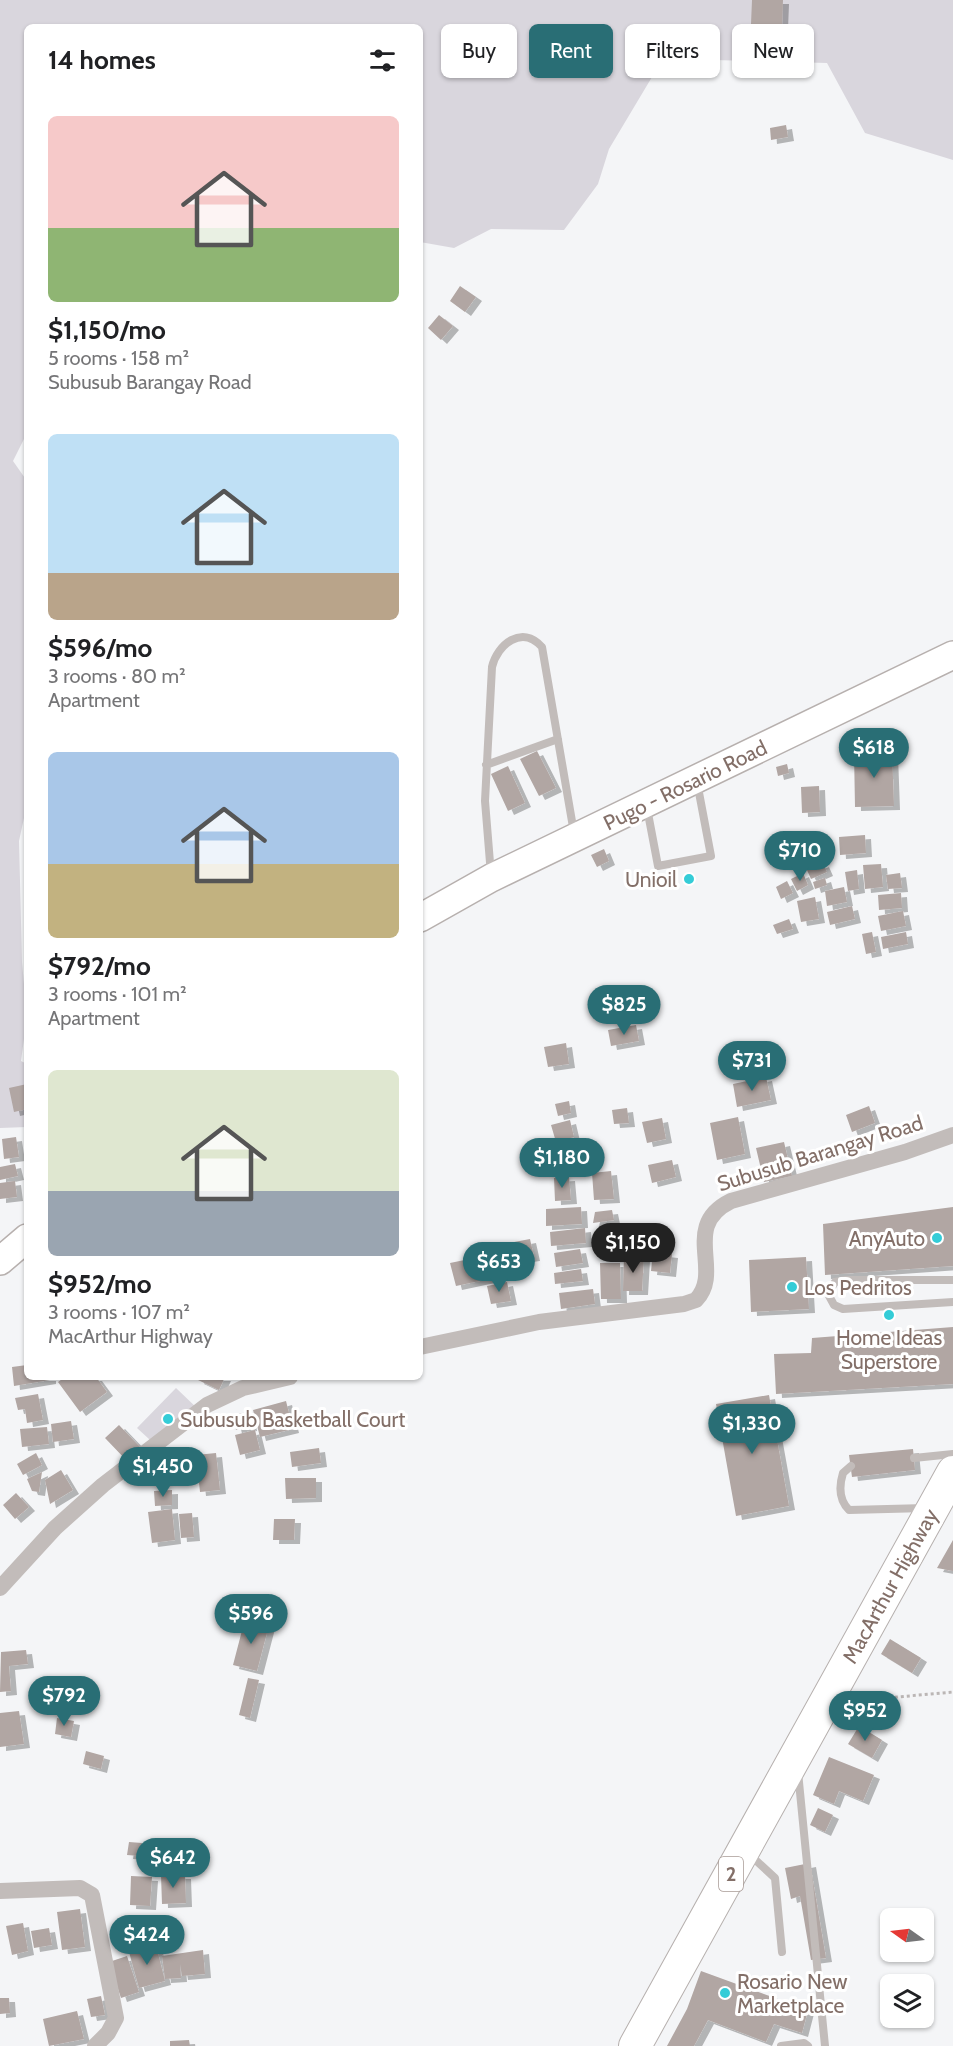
<!DOCTYPE html>
<meta charset="utf-8">
<style>
:root{--surface:#fff;--page:#f2f2f2;--text:#202124;--muted:#757577;--accent:#296e75}
body{margin:0;font-family:Cabin,sans-serif;background:var(--page);color:var(--text);height:100vh;display:flex;flex-direction:column;font-size:22px;white-space:nowrap}
*{box-sizing:border-box;margin:0}
p{font-size:20px;color:var(--muted)}
.icon{flex:none;width:33px;height:33px;fill:none;stroke:currentColor;stroke-width:2;stroke-linecap:round;stroke-linejoin:round}
.map{position:relative;flex:1;overflow:hidden}
.sheet{position:absolute;left:24px;top:24px;width:399px;height:1356px;display:flex;flex-direction:column;background:var(--surface);border-radius:9px;box-shadow:0 2px 4px #0004}
.sheet>*{flex:none}
.top-card{position:absolute;left:441px;top:24px;width:422px;height:54px;display:flex;gap:12px}
.needle{width:39px;rotate:284deg}
.tools{position:absolute;left:880px;top:1908px;display:grid;gap:12px}
.tools a{display:grid;place-items:center;width:54px;height:54px;border-radius:9px;background:var(--surface);box-shadow:0 2px 4px #0004;font-size:30px}
.price{position:absolute;translate:-50% -51px;padding:0 14px;border-radius:21px;background:var(--accent);color:#fff;font-size:20px;line-height:39px;filter:drop-shadow(0 2px 3px #0008)}
.price::after{content:'';position:absolute;left:50%;top:36px;width:18px;height:14px;margin-left:-9px;background:inherit;clip-path:polygon(0 0,100% 0,50% 100%)}
.price.on{background:#222;color:#fff}
ul{padding:0;list-style:none}
li{display:grid;align-content:center;gap:12px;height:318px;padding:0 24px}
li span{display:grid;place-items:center;height:186px;border-radius:9px;color:#555}
li>.icon{margin-inline-start:auto}
span .icon{width:108px;height:108px;fill:#fffc;stroke-width:1}
li b{font-size:26px}
h2{display:flex;justify-content:space-between;align-items:center;height:72px;padding:0 24px;font-size:26px}
.chip{padding:0 21px;border-radius:9px;background:var(--surface);box-shadow:0 2px 4px #0004;font-size:21px;line-height:54px}
.chip.on{background:var(--accent);color:#fff}
.map>svg:first-child{display:block}
.green{fill:#d9d6dd}
.building{fill:#b1a6a3;filter:url(#shadow)}
.lines{fill:none;stroke-linecap:round;stroke-linejoin:round}
.primary-casing{stroke:#b7b0ae;stroke-width:30}
.highway-casing{stroke:#b6b0ae;stroke-width:34}
.path{stroke:#bbb6b5;stroke-width:3;stroke-dasharray:3 3;stroke-linecap:butt}
.lane{stroke:#c2bcba;stroke-width:8}
.street{stroke:#c2bcba;stroke-width:16}
.primary{stroke:#fff;stroke-width:27}
.highway{stroke:#fff;stroke-width:32}
.poi-dot{fill:#34ccd7;stroke:#fff;stroke-width:2}
.labels{text-anchor:middle;dominant-baseline:central;stroke-width:6;stroke-linejoin:round;paint-order:stroke}
.shield{fill:#fff;stroke:#a89a95;stroke-width:1.5}
.shield-label{font-size:20px;font-weight:bold;fill:#836f68}
.street-label{font-size:21px;fill:#836f68;stroke:#fff}
.poi-label{font-size:21px;fill:#836f68;stroke:#fff;text-anchor:start}
</style>
<div class="map">
<svg width="953" height="2046" viewBox="0 0 953 2046">
<defs>
<filter id="shadow"><feDropShadow dx="6" dy="4" stdDeviation="0" flood-color="#0004"/></filter>
</defs>
<rect width="100%" height="100%" fill="#f4f5f7"/>
<!-- green -->
<path class="green" d="M0 0H953V160L865 133 827 63 713 60 652 77 609 149 598 184 564 230 491 229 454 248 420 242V27H27V433L13 461 27 481V817L24 818 19 841 22 962 27 1017 21 1061 27 1064V1127L0 1128Z
M176 1388 199 1410 161 1450 137 1428Z"/>
<!-- building -->
<path class="building" d="M752 0H783L782 25 751 24Z
M786 125 788 137 771 140 770 128Z
M460 286 476 297 465 312 450 301Z
M439 315 453 326 441 340 428 328Z
M537 751 556 788 539 796 520 759Z
M892 751 894 806 855 807 854 752Z
M787 764 789 773 778 776 776 767Z
M508 766 525 803 508 811 491 774Z
M819 786 820 812 802 813 801 787Z
M865 835 866 853 840 855 839 837Z
M604 849 609 861 597 867 591 855Z
M823 863 827 872 811 879 807 870Z
M881 864 883 887 865 889 863 865Z
M857 870 859 889 848 891 845 872Z
M803 873 808 885 797 891 791 879Z
M900 873 902 888 888 889 886 875Z
M825 878 827 885 815 889 813 882Z
M787 881 793 893 781 899 776 887Z
M844 887 847 902 827 906 825 891Z
M901 893 902 908 879 910 878 895Z
M815 897 819 919 801 922 797 901Z
M852 906 855 919 830 925 827 912Z
M903 911 906 926 881 931 878 916Z
M789 919 793 929 777 934 773 925Z
M872 932 876 952 866 954 862 934Z
M906 932 908 944 883 949 881 937Z
M636 1025 639 1041 611 1046 608 1030Z
M566 1043 569 1064 548 1067 544 1047Z
M766 1077 771 1100 737 1107 733 1084Z
M27 1084V1109L14 1112 9 1088Z
M569 1101 571 1113 558 1116 555 1104Z
M869 1106 875 1123 852 1132 846 1115Z
M627 1108 629 1123 614 1124 612 1110Z
M738 1117 745 1154 717 1160 710 1123Z
M662 1118 666 1139 647 1143 642 1122Z
M570 1120 574 1137 556 1142 551 1125Z
M16 1137 19 1157 4 1159 2 1139Z
M784 1142 792 1176 764 1182 756 1148Z
M582 1146 584 1167 549 1170 547 1149Z
M672 1160 676 1177 652 1183 648 1165Z
M15 1164 18 1176 0 1180V1167Z
M611 1171 614 1199 594 1200 592 1173Z
M569 1177 571 1200 555 1201 554 1178Z
M15 1181 17 1197 0 1199V1183Z
M581 1207 582 1224 546 1226V1209Z
M953 1207V1266L825 1275 823 1224Z
M612 1210 614 1220 593 1223 595 1212Z
M585 1228 586 1243 551 1246 550 1232Z
M530 1239 534 1257 512 1260 509 1243Z
M580 1249 583 1263 556 1267 554 1253Z
M653 1252 672 1254 670 1273 651 1271Z
M484 1256 489 1279 456 1286 450 1263Z
M624 1256 644 1257 642 1291H623Z
M806 1257 809 1309 751 1312 749 1260Z
M600 1263H620L621 1299H601Z
M581 1269 583 1281 555 1284 554 1273Z
M507 1282 511 1301 491 1304 487 1286Z
M593 1289 595 1304 561 1309 559 1293Z
M953 1327V1384L776 1394 774 1354 811 1353 812 1338Z
M27 1365V1377H50V1380L14 1386 12 1367Z
M65 1377H96L107 1392 80 1412 58 1382Z
M199 1377H225L219 1390 198 1380Z
M38 1394 43 1420 27 1423 25 1409 18 1410 15 1398Z
M769 1395 789 1506 736 1516 716 1404Z
M286 1401 293 1429 260 1437 253 1410Z
M248 1412 251 1427 236 1430 233 1415Z
M71 1421 74 1439 53 1442 51 1424Z
M119 1425 141 1448 127 1461 105 1438Z
M47 1427 49 1444 22 1447 20 1429Z
M255 1430 260 1450 240 1455 235 1435Z
M319 1448 321 1463 292 1467 290 1452Z
M913 1449 915 1470 852 1477 849 1455Z
M36 1453 42 1465 23 1475 17 1464Z
M216 1453 220 1490 200 1492 196 1455Z
M61 1470 73 1490 50 1504 45 1480Z
M42 1472 39 1492 32 1491 27 1479Z
M285 1478H316V1498L286 1499Z
M172 1490V1505L155 1506 154 1491Z
M16 1493 29 1507 15 1519 3 1505Z
M172 1509 175 1540 152 1543 148 1512Z
M192 1513 194 1537 181 1538 179 1514Z
M274 1519H295L294 1540H273Z
M953 1540V1571L937 1568Z
M245 1619 269 1625 257 1671 233 1665Z
M890 1639 921 1658 912 1673 881 1654Z
M26 1650 28 1664 9 1666 11 1691 0 1692 1 1652Z
M248 1678 259 1680 250 1718 239 1715Z
M19 1711 24 1744 0 1747V1713Z
M57 1718 74 1721 71 1737 55 1734Z
M859 1726 882 1740 872 1758 848 1744Z
M86 1751 104 1756 101 1769 83 1764Z
M829 1757 874 1775 863 1801 839 1791 834 1804 813 1795Z
M818 1808 833 1815 825 1832 810 1825Z
M129 1842 142 1843 140 1856 127 1855Z
M810 1863 826 1958 811 1960 800 1896 791 1899 785 1868Z
M161 1875H185L186 1903 162 1904Z
M131 1876 152 1877 150 1906 130 1905Z
M80 1909 85 1947 62 1950 57 1912Z
M23 1923 28 1951 12 1955 6 1926Z
M49 1928 52 1945 34 1948 31 1931Z
M156 1945 165 1981 139 1988 129 1952Z
M203 1950 205 1974 182 1976 180 1964 181 1978 165 1979 162 1956Z
M127 1956 139 1992 121 1998 109 1962Z
M701 1971 808 2010 802 2033 774 2024 766 2042 708 2020 694 2046H667L687 2009Z
M101 1996 105 2015 91 2017 87 1999Z
M0 1998H9L10 2013 0 2014Z
M77 2011 84 2039 49 2046 43 2019Z
M189 2040 190 2046H170V2041Z"/>
<g class="lines">
<!-- primary casing -->
<g class="primary-casing">
<path id="primary" d="M420 918 491 878 953 655
M0 1261 27 1238"/>
</g>
<!-- highway casing -->
<g class="highway-casing">
<path id="highway" d="M635 2046 953 1472"/>
</g>
<!-- path -->
<path class="path" d="M853 1701 953 1692"/>
<!-- lane -->
<path class="lane" d="M486 765 558 739
M647 808 658 866 711 856 697 782
M491 875 485 801 492 667C497 645 522 624 542 647L574 833
M953 1280H846L835 1282 828 1294 834 1305 843 1309 953 1302
M914 1458 953 1454
M851 1466 843 1473C839 1486 839 1500 849 1510L926 1508
M798 1772 825 2046
M749 1854 775 1878 782 1952
M781 2046 804 2043 808 2046"/>
<!-- street -->
<path class="street" d="M420 1347 539 1322 684 1304 696 1300C724 1271 680 1226 731 1201L905 1152 953 1135
M0 1588 55 1528 103 1485 207 1405 243 1388 290 1377
M0 1891 80 1888 92 1895 116 2018 108 2033 95 2046"/>
<!-- primary -->
<use href="#primary" class="primary"/>
<!-- highway -->
<use href="#highway" class="highway"/>
</g>
<!-- markers -->
<g class="poi-dot">
<circle cx="689" cy="879" r="6"/>
<circle cx="937" cy="1238" r="6"/>
<circle cx="792" cy="1287" r="6"/>
<circle cx="889" cy="1315" r="6"/>
<circle cx="168" cy="1419" r="6"/>
<circle cx="725" cy="1993" r="6"/>
</g>
<g class="labels">
<!-- shield labels -->
<rect class="shield" x="719" y="1857" width="24" height="34" rx="4.5"/>
<g class="shield-label">
<text x="731" y="1874">2</text>
</g>
<!-- street labels -->
<g class="street-label">
<text transform="translate(685 785) rotate(-26)">Pugo - Rosario Road</text>
<text transform="translate(820 1153) rotate(-17)">Subusub Barangay Road</text>
<text transform="translate(890 1586) rotate(-61)">MacArthur Highway</text>
</g>
<!-- poi labels -->
<g class="poi-label">
<text x="677" y="879" text-anchor="end">Unioil</text>
<text x="925" y="1238" text-anchor="end">AnyAuto</text>
<text x="804" y="1287">Los Pedritos</text>
<text x="889" y="1337" text-anchor="middle">Home Ideas<tspan x="889" dy="24">Superstore</tspan></text>
<text x="180" y="1419">Subusub Basketball Court</text>
<text x="737" y="1981">Rosario New<tspan x="737" dy="24">Marketplace</tspan></text>
</g>
</g>
</svg>
<div class="tools">
<a><svg class="needle" viewBox="-14 -14 28 28"><path d="M0-13l5 13h-10z" fill="#e53935"/><path d="M0 13l5-13h-10z" fill="#757577"/></svg></a>
<a><svg class="icon" aria-label="layers" viewBox="0 0 24 24"><path d="M12 4l9 5-9 5-9-5zM3 14l9 5 9-5"/></svg></a>
</div>
<b class="price" style="left:874px;top:779px">$618</b>
<b class="price" style="left:800px;top:882px">$710</b>
<b class="price" style="left:624px;top:1036px">$825</b>
<b class="price" style="left:752px;top:1092px">$731</b>
<b class="price" style="left:562px;top:1189px">$1,180</b>
<b class="price on" style="left:633px;top:1274px">$1,150</b>
<b class="price" style="left:499px;top:1293px">$653</b>
<b class="price" style="left:752px;top:1455px">$1,330</b>
<b class="price" style="left:163px;top:1498px">$1,450</b>
<b class="price" style="left:251px;top:1645px">$596</b>
<b class="price" style="left:64px;top:1727px">$792</b>
<b class="price" style="left:865px;top:1742px">$952</b>
<b class="price" style="left:173px;top:1889px">$642</b>
<b class="price" style="left:147px;top:1966px">$424</b>
<div class="top-card">
<a class="chip">Buy</a>
<a class="chip on">Rent</a>
<a class="chip">Filters</a>
<a class="chip">New</a>
</div>
<section class="sheet">
<h2>14 homes<svg class="icon" aria-label="filters" viewBox="0 0 24 24"><path d="M4 7h16M4 17h16"/><circle cx="9" cy="7" r="2"/><circle cx="15" cy="17" r="2"/></svg></h2>
<ul>
<li><span style="background:linear-gradient(#f6c9c9 60%,#8fb573 0)"><svg class="icon" aria-label="home" viewBox="0 0 24 24"><path d="M3 11l9-7 9 7M6 9v11h12V9"/></svg></span><div><b>$1,150/mo</b><p>5 rooms · 158 m²</p><p>Subusub Barangay Road</p></div></li>
<li><span style="background:linear-gradient(#bfe0f5 75%,#b9a48a 0)"><svg class="icon" aria-label="home" viewBox="0 0 24 24"><path d="M3 11l9-7 9 7M6 9v11h12V9"/></svg></span><div><b>$596/mo</b><p>3 rooms · 80 m²</p><p>Apartment</p></div></li>
<li><span style="background:linear-gradient(#a9c7e8 60%,#c2b280 0)"><svg class="icon" aria-label="home" viewBox="0 0 24 24"><path d="M3 11l9-7 9 7M6 9v11h12V9"/></svg></span><div><b>$792/mo</b><p>3 rooms · 101 m²</p><p>Apartment</p></div></li>
<li><span style="background:linear-gradient(#dfe7d0 65%,#9aa5b1 0)"><svg class="icon" aria-label="home" viewBox="0 0 24 24"><path d="M3 11l9-7 9 7M6 9v11h12V9"/></svg></span><div><b>$952/mo</b><p>3 rooms · 107 m²</p><p>MacArthur Highway</p></div></li>
</ul>
</section>
</div>
